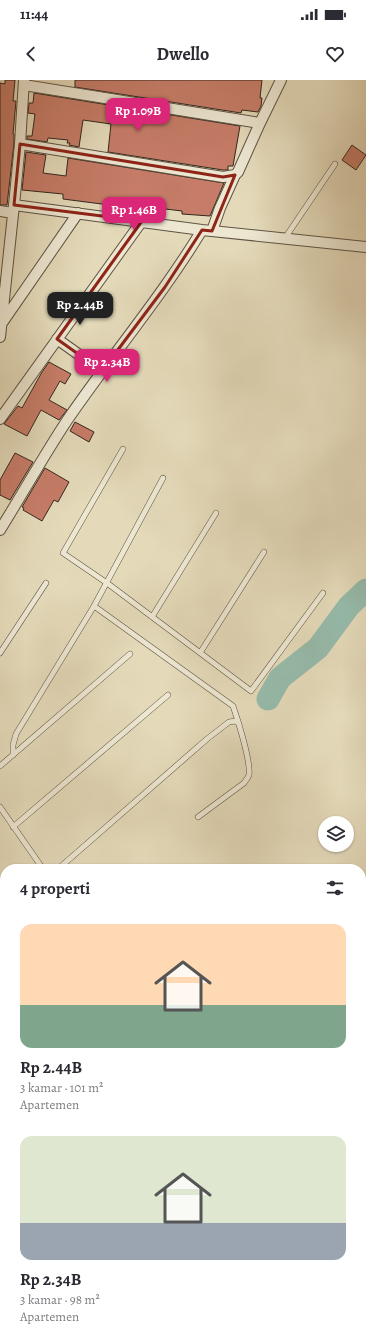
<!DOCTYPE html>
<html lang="id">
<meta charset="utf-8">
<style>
:root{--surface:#fff;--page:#f2f2f3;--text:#2b2b33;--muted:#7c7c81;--accent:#db2777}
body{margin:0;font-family:Alegreya,serif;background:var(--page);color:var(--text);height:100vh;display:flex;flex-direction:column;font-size:15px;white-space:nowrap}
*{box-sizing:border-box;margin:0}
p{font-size:13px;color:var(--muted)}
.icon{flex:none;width:22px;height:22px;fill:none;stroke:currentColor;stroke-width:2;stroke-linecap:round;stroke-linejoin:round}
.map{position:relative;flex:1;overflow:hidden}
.side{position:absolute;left:0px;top:784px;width:366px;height:480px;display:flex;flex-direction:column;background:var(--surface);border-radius:16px 16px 0 0;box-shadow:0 1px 3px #0004}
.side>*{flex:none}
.controls{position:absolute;left:318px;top:736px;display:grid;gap:8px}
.controls a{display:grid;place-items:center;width:36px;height:36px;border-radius:50%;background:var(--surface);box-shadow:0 1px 3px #0004;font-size:20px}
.price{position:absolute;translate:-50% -34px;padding:0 9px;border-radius:8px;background:var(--accent);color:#fff;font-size:13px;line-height:26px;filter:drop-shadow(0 1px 2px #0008)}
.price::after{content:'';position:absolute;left:50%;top:24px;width:12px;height:9px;margin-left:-6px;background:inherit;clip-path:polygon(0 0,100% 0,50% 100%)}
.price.on{background:#222;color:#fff}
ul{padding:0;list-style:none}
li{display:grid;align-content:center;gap:8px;height:212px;padding:0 20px}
li span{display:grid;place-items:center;height:124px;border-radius:12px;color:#555}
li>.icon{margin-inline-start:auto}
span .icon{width:72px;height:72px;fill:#fffc;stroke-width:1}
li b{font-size:17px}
h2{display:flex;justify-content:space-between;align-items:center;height:48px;padding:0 20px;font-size:17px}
.status{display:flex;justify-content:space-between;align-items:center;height:28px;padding:0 20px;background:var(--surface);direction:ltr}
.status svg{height:11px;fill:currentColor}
header{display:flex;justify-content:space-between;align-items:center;height:52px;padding:0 20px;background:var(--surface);font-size:18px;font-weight:700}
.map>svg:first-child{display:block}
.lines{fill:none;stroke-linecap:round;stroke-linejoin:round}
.river{stroke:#96bbab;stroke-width:23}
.building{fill:#c67c68;stroke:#32271d}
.service-casing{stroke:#5e5444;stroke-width:6}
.minor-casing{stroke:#5e5444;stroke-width:12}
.service{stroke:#ede7d2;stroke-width:5}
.minor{stroke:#ede7d2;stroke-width:10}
.marked{fill:none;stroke:#8f2418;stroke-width:3;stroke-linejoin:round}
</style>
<div class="status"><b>11:44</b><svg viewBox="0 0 49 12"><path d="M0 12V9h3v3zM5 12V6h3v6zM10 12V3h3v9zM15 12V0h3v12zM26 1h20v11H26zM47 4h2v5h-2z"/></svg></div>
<header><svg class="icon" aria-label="back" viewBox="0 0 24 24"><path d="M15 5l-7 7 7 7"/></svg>Dwello<svg class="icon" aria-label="heart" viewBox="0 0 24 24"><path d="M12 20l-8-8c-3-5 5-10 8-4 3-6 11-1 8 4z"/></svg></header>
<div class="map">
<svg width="366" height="1264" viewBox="0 0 366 1264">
<rect width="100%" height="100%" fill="#e4daba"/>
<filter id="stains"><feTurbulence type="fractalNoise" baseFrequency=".005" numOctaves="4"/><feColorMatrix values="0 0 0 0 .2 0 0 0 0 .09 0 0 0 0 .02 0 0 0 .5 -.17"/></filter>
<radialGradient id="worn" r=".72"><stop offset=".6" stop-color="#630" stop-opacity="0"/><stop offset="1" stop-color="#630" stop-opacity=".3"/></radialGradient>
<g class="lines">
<!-- river -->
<path class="river" d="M268 619 280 598 318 568 349 526 366 510"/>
</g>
<!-- building -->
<path class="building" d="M5 0H15L13 21H16L13 54H14V63L7 125H0V3L5 4Z
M75 0H262L260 18H262L261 26 258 32 242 30 241 33 75 7Z
M34 13 240 46 233 86H228V90H223L108 72 111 44 83 40 79 67 69 65 70 63H67L68 60 48 58 47 62 27 59V56H32L35 34 28 33 29 23H33Z
M352 65 366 75 356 90 342 80Z
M26 72 46 75 43 93 66 96 68 78 224 103 210 136 182 134V131L157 128 156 131 63 119V114L22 110Z
M49 282 71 294 65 304 60 301 49 320 67 330 59 340 41 330 27 356 4 344 18 326 22 328 42 292Z
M75 342 94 352 89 362 70 351Z
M15 373 33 382 10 420 0 415V400Z
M45 388 69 402 58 422 54 420 42 441 23 430 24 428 22 427Z"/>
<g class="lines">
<!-- service casing -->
<g class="service-casing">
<path id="service" d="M285 158 335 84
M123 369 63 473 107 503 251 611 323 513
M94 526 233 626C238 640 251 682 249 695 248 698 246 700 244 703L198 737
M152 537 216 433
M0 573 46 503
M200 573 264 472
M13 675V665L16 654 94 526 163 398
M0 686 130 574
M0 727 43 789
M13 747 168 615
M58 789 207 659 229 642 236 641 239 644"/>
</g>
<!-- minor casing -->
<g class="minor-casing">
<path id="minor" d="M260 43 281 0
M20 64 223 97 235 95 238 92 260 43 24 5
M14 125 20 64 24 0
M0 131 13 133
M212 151 220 128 235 95
M2 243 78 133
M0 257 14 125 202 150 366 167
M57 259 102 291
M0 339 142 141
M0 450C23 413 44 375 68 339 112 275 162 216 202 150
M361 874 366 880
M361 927 366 924
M0 955 5 954
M361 994 366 991
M361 1064 366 1061
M142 1259 143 1264"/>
</g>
<!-- service -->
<use href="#service" class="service"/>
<!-- minor -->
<use href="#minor" class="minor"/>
</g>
<!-- marked area -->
<path class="marked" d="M20 64 223 97 235 95 212 151 202 150 165 207 102 291 57 259 142 141 14 125Z"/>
<rect width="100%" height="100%" filter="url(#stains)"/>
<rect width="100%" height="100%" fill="url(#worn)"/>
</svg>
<div class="controls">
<a><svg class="icon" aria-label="layers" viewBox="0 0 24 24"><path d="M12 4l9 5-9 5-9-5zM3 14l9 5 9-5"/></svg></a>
</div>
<b class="price" style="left:138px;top:52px">Rp 1.09B</b>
<b class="price" style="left:134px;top:151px">Rp 1.46B</b>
<b class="price on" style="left:80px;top:246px">Rp 2.44B</b>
<b class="price" style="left:107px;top:303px">Rp 2.34B</b>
<section class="side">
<h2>4 properti<svg class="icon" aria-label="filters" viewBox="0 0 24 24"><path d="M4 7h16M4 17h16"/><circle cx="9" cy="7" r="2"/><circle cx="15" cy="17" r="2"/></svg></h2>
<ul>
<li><span style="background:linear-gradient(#ffd9b3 65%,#7fa58c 0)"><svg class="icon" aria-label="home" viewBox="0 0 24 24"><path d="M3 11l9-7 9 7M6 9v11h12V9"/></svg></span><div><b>Rp 2.44B</b><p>3 kamar · 101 m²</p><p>Apartemen</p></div></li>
<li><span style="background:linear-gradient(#dfe7d0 70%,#9aa5b1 0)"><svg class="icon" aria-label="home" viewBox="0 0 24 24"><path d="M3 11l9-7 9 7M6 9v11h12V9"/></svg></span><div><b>Rp 2.34B</b><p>3 kamar · 98 m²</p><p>Apartemen</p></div></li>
</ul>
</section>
</div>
